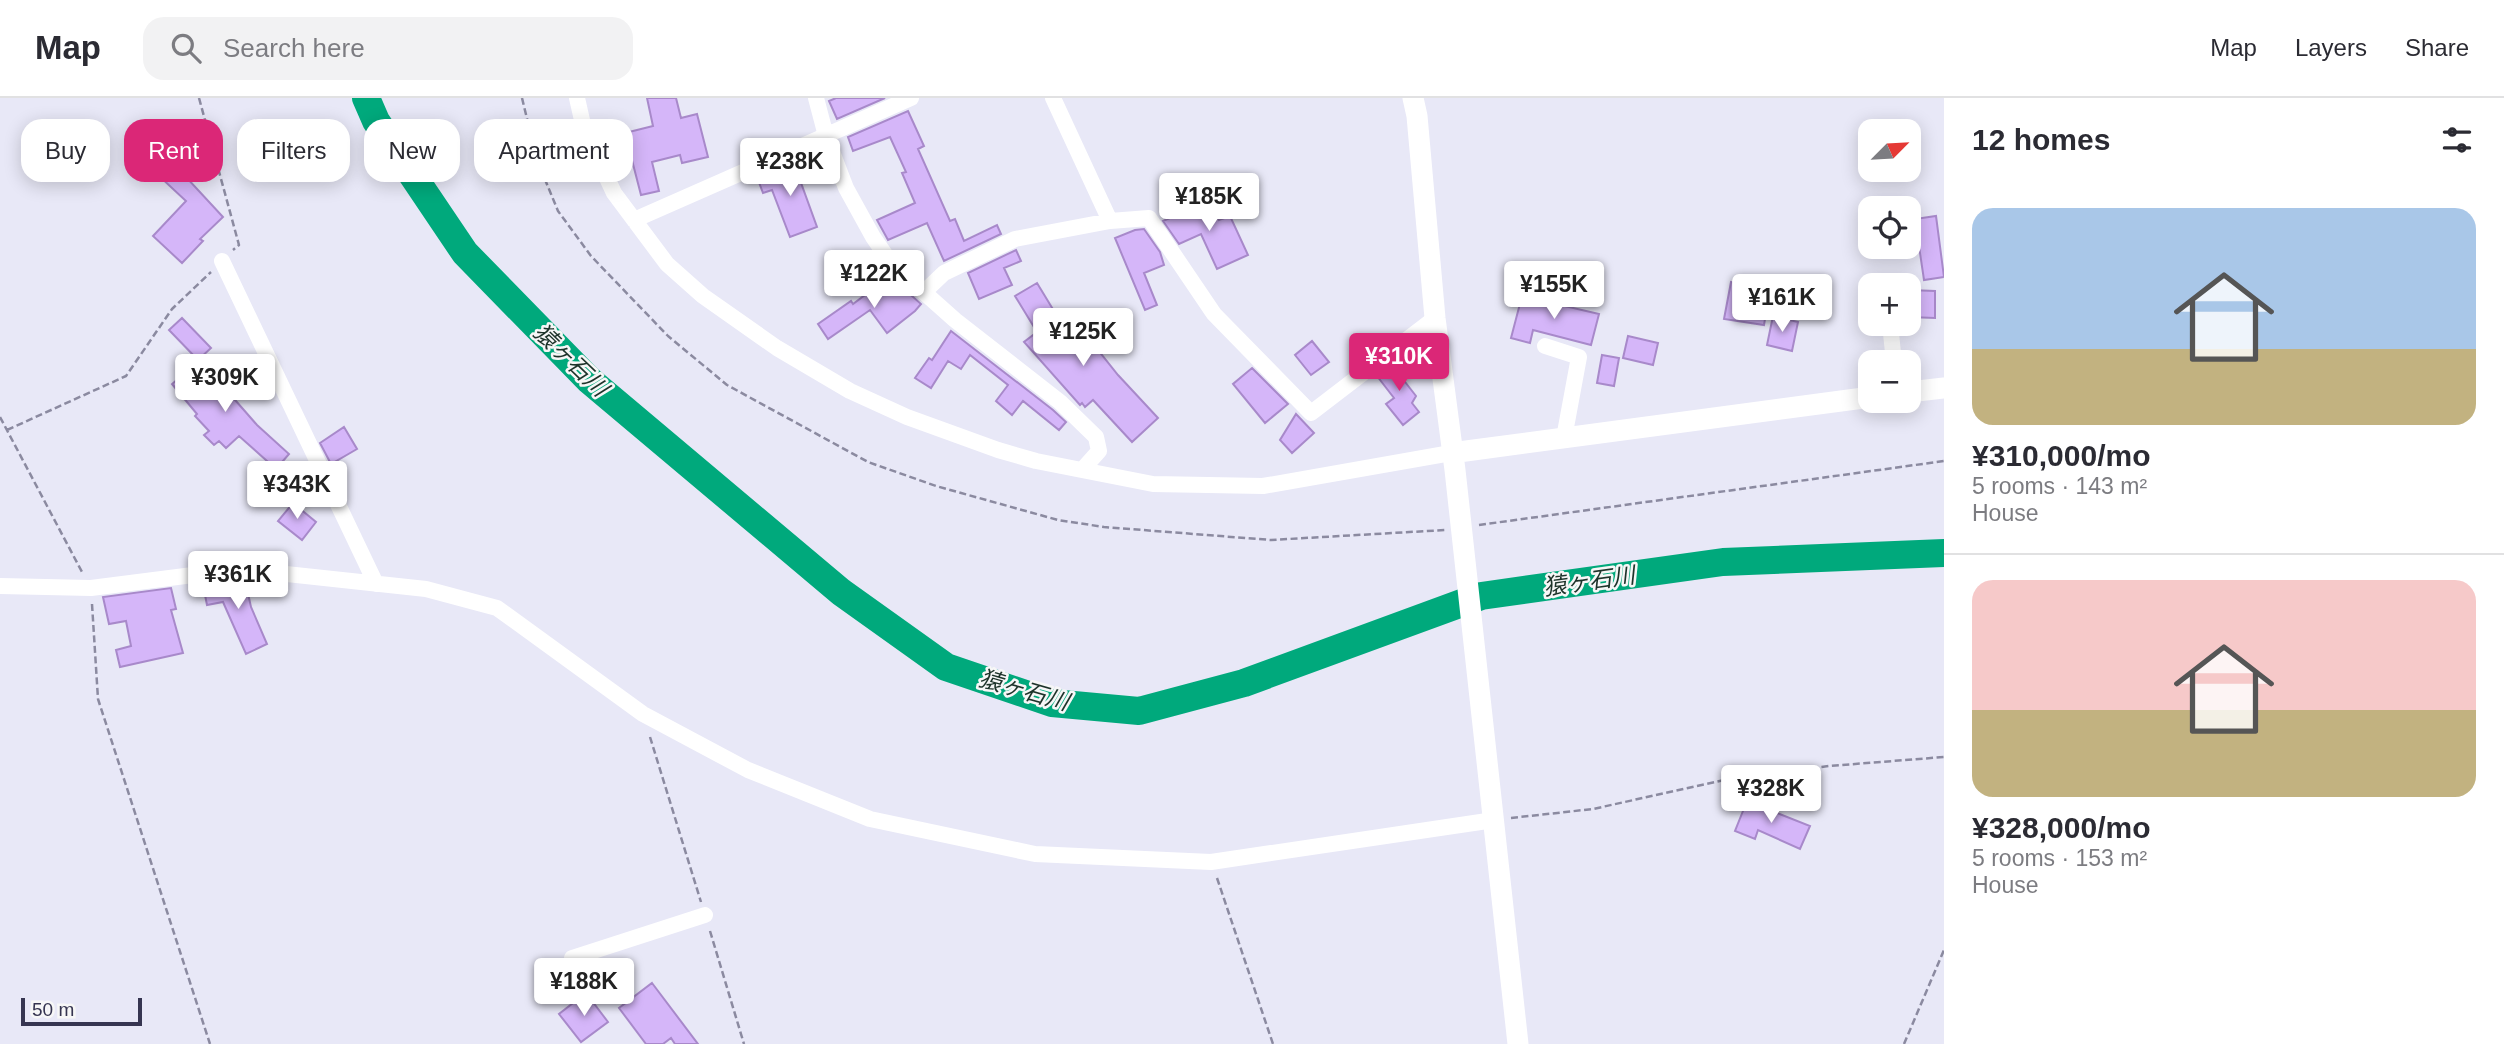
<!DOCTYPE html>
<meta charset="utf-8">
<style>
:root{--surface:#fff;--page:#f2f2f3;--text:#2b2b33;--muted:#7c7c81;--line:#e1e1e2;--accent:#db2777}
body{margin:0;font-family:Arial,"Noto Sans JP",sans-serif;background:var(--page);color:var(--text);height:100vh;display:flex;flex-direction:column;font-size:26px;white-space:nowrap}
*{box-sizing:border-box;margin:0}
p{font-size:23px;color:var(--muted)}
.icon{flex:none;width:38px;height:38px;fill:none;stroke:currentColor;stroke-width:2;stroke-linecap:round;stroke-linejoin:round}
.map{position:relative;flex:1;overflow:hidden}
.side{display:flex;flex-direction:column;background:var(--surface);width:560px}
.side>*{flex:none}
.top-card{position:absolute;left:21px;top:21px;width:665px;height:63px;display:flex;gap:14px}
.needle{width:46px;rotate:66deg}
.controls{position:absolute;left:1858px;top:21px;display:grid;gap:14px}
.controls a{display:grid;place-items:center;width:63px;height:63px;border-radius:14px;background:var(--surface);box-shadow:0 4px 18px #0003;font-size:35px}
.scale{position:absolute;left:21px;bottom:18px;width:121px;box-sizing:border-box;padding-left:7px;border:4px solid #363551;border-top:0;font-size:19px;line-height:24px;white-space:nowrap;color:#363551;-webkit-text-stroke:5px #f7f7f7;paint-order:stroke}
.price{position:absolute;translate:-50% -60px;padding:0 16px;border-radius:7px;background:#fff;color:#222;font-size:23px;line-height:46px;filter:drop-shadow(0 2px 4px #0008)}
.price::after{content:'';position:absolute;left:50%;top:42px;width:21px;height:16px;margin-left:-10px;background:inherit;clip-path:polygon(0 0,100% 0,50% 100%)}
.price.current{background:var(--accent);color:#fff}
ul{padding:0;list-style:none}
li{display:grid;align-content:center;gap:14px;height:371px;padding:0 28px}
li+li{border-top:2px solid var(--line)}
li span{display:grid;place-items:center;height:217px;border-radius:21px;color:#555}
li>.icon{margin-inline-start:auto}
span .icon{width:126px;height:126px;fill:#fffc;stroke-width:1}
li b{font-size:30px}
h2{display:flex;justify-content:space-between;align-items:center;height:84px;padding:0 28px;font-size:30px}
.pill{padding:0 24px;border-radius:21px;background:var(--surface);box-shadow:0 4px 18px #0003;font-size:24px;line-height:63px}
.pill.current{background:var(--accent);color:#fff}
header{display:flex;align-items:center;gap:42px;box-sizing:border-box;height:98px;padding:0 35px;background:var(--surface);border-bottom:2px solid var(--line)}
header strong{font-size:33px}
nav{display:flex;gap:38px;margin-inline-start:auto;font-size:24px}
.search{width:490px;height:63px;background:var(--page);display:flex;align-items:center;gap:18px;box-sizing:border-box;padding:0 24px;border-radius:21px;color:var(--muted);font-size:26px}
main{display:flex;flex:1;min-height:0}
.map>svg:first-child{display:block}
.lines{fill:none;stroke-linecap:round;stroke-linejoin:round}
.river{stroke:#00a97c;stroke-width:28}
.building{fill:#d5b6f9;stroke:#a889ca;stroke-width:2}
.path{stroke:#8b8aa0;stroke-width:2.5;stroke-dasharray:7 3.5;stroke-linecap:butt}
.minor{stroke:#fff;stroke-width:16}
.tertiary{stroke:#fff;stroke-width:21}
.labels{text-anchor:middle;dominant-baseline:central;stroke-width:5;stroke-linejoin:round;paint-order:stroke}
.water-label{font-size:23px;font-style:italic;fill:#1d332a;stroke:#f7f7f7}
</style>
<header>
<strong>Map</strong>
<div class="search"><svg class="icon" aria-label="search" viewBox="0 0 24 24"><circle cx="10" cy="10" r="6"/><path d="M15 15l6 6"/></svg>Search here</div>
<nav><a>Map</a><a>Layers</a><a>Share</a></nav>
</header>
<main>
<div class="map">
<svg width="1944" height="946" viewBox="0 0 1944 946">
<rect width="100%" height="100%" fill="#e8e8f7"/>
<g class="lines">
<!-- river -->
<path class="river" d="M366 0 376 23 465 155 589 282 841 494 946 569 1052 605 1139 613 1244 585 1481 498 1723 464 1944 455"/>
</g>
<!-- building -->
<path class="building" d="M647 0H676L681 20 697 16 708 59 682 65 680 57 652 64 659 93 641 97 625 35 653 28Z
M836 0H885L837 21 829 3Z
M908 13 924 48 918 51 950 123 955 121 964 143 997 127 1001 136 944 163 927 125 888 142 877 122 915 105 902 75 906 74 890 39 853 53 848 39Z
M194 38 209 52 185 78 223 119 200 141 203 143 182 165 153 138 186 103 158 77Z
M797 64 803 81 800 82 817 129 790 139 772 92 763 95 757 79Z
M1210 102 1219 122 1230 118 1248 157 1217 171 1201 136 1179 146 1163 123Z
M1936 118 1944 179 1924 182 1915 121Z
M1144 131 1160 154 1164 167 1144 175 1157 207 1145 212 1115 140 1135 132Z
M1016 152 1021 163 1004 170 1012 187 979 201 968 175Z
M892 180 921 206 915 213 887 235 870 212 828 241 818 226 851 203 853 206 869 194 875 202Z
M1731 184 1770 191 1764 227 1724 221Z
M1037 185 1054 213 1050 216 1074 247 1086 237 1118 277 1158 320 1132 344 1093 302 1085 309 1082 305 1080 307 1024 244 1037 234 1015 198Z
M1909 192 1935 193V220L1909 219Z
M1522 198 1599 216 1591 247 1533 232 1530 245 1511 240Z
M1773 218 1798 224 1792 253 1767 247Z
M182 220 211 250 198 262 169 232Z
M951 233 1053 312 1066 324 1059 332 1023 303 1012 317 996 303 1008 287 970 257 961 271 948 263 931 290 915 280 929 260 932 262Z
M1628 238 1658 245 1653 267 1623 260Z
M1312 243 1329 264 1311 277 1295 257Z
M1602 257 1619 260 1614 288 1597 285Z
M200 262 257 327 289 356 276 371 239 338 226 350 219 343 214 347 204 337 209 333 195 318 197 316 172 286Z
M1396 263 1406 277 1402 280 1416 298 1412 305 1419 314 1403 327 1386 306 1394 300 1377 278Z
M1252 270 1288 306 1265 325 1233 286Z
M1296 316 1314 335 1292 355 1280 342Z
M344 329 357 351 331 366 320 345Z
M293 405 316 424 302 442 278 423Z
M240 482H245L251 509 267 546 246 556 223 504 207 507 203 487Z
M171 490 176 511 171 512 183 555 120 569 116 552 131 548 126 523 109 526 103 499Z
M1747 703 1810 728 1800 751 1758 732 1755 741 1735 733Z
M652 885 698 946H675L671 940 663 946H646L619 910Z
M586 895 608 924 581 944 559 916Z"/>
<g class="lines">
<!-- path -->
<path class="path" d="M199 0 239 147 233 152
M522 0 537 62 558 113 591 158 668 238 727 287 868 364 936 388 1058 422 1104 429 1271 442 1445 432
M0 319 82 474
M7 332 126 278 172 211 211 174
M1479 427 1944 363
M92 506 98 601 210 946
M650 639 701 804
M1511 720 1593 711 1733 680 1829 668 1944 659
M1217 780 1273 946
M710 833 744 946
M1904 946 1944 852"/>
<!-- minor -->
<path class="minor" d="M577 0 584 31 614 95 667 166 703 198 777 250 850 293 907 319 998 352 1036 363 1153 386 1263 388 1451 355
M816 0 826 38 846 90 873 139 891 165 955 222 1060 304 1096 339 1099 353 1082 372
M1053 0 1110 123 1149 120 1214 216 1311 315 1435 220
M634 122 911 0
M222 163 376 486
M924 194 944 175 1015 141 1110 123
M1890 226 1894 264
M1545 248 1579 259 1564 340
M0 488 91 490 240 471 426 491 497 510 643 616 748 672 870 721 1035 756 1211 764 1494 722
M577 887 572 860 705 817"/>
<!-- tertiary -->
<path class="tertiary" d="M1413 0 1417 18 1435 220 1455 372 1518 946
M1909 294 1944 290
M1451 355 1871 299"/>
</g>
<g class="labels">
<!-- water labels -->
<g class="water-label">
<text transform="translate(571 262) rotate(44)">猿ヶ石川</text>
<text transform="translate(1589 483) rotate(-8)">猿ヶ石川</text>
<text transform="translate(1024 592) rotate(16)">猿ヶ石川</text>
</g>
</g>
</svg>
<div class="controls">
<a><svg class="needle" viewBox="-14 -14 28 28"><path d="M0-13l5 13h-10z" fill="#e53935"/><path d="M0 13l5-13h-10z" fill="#7c7c81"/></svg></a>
<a><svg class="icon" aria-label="locate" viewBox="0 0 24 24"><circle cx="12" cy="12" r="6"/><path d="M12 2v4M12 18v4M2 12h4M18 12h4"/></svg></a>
<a>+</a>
<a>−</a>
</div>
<div class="scale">50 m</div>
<b class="price" style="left:790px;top:100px">¥238K</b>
<b class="price" style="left:1209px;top:135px">¥185K</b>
<b class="price" style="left:874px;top:212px">¥122K</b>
<b class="price" style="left:1554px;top:223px">¥155K</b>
<b class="price" style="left:1782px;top:236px">¥161K</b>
<b class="price" style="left:1083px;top:270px">¥125K</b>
<b class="price current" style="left:1399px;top:295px">¥310K</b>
<b class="price" style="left:225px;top:316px">¥309K</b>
<b class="price" style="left:297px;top:423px">¥343K</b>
<b class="price" style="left:238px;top:513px">¥361K</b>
<b class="price" style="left:1771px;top:727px">¥328K</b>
<b class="price" style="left:584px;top:920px">¥188K</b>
<div class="top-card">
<a class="pill">Buy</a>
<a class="pill current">Rent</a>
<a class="pill">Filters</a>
<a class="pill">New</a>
<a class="pill">Apartment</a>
</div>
</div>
<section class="side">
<h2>12 homes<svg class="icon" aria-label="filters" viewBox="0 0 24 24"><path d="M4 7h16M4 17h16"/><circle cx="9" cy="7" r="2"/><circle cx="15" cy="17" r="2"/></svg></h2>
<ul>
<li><span style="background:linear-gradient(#a9c7e8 65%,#c2b280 0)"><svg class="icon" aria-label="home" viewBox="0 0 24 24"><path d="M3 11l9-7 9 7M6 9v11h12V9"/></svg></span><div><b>¥310,000/mo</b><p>5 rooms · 143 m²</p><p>House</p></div></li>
<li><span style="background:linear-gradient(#f6c9c9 60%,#c2b280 0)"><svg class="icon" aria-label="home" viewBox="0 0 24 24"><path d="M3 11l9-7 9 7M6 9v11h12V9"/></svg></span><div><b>¥328,000/mo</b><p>5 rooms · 153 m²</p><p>House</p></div></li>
</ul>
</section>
</main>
